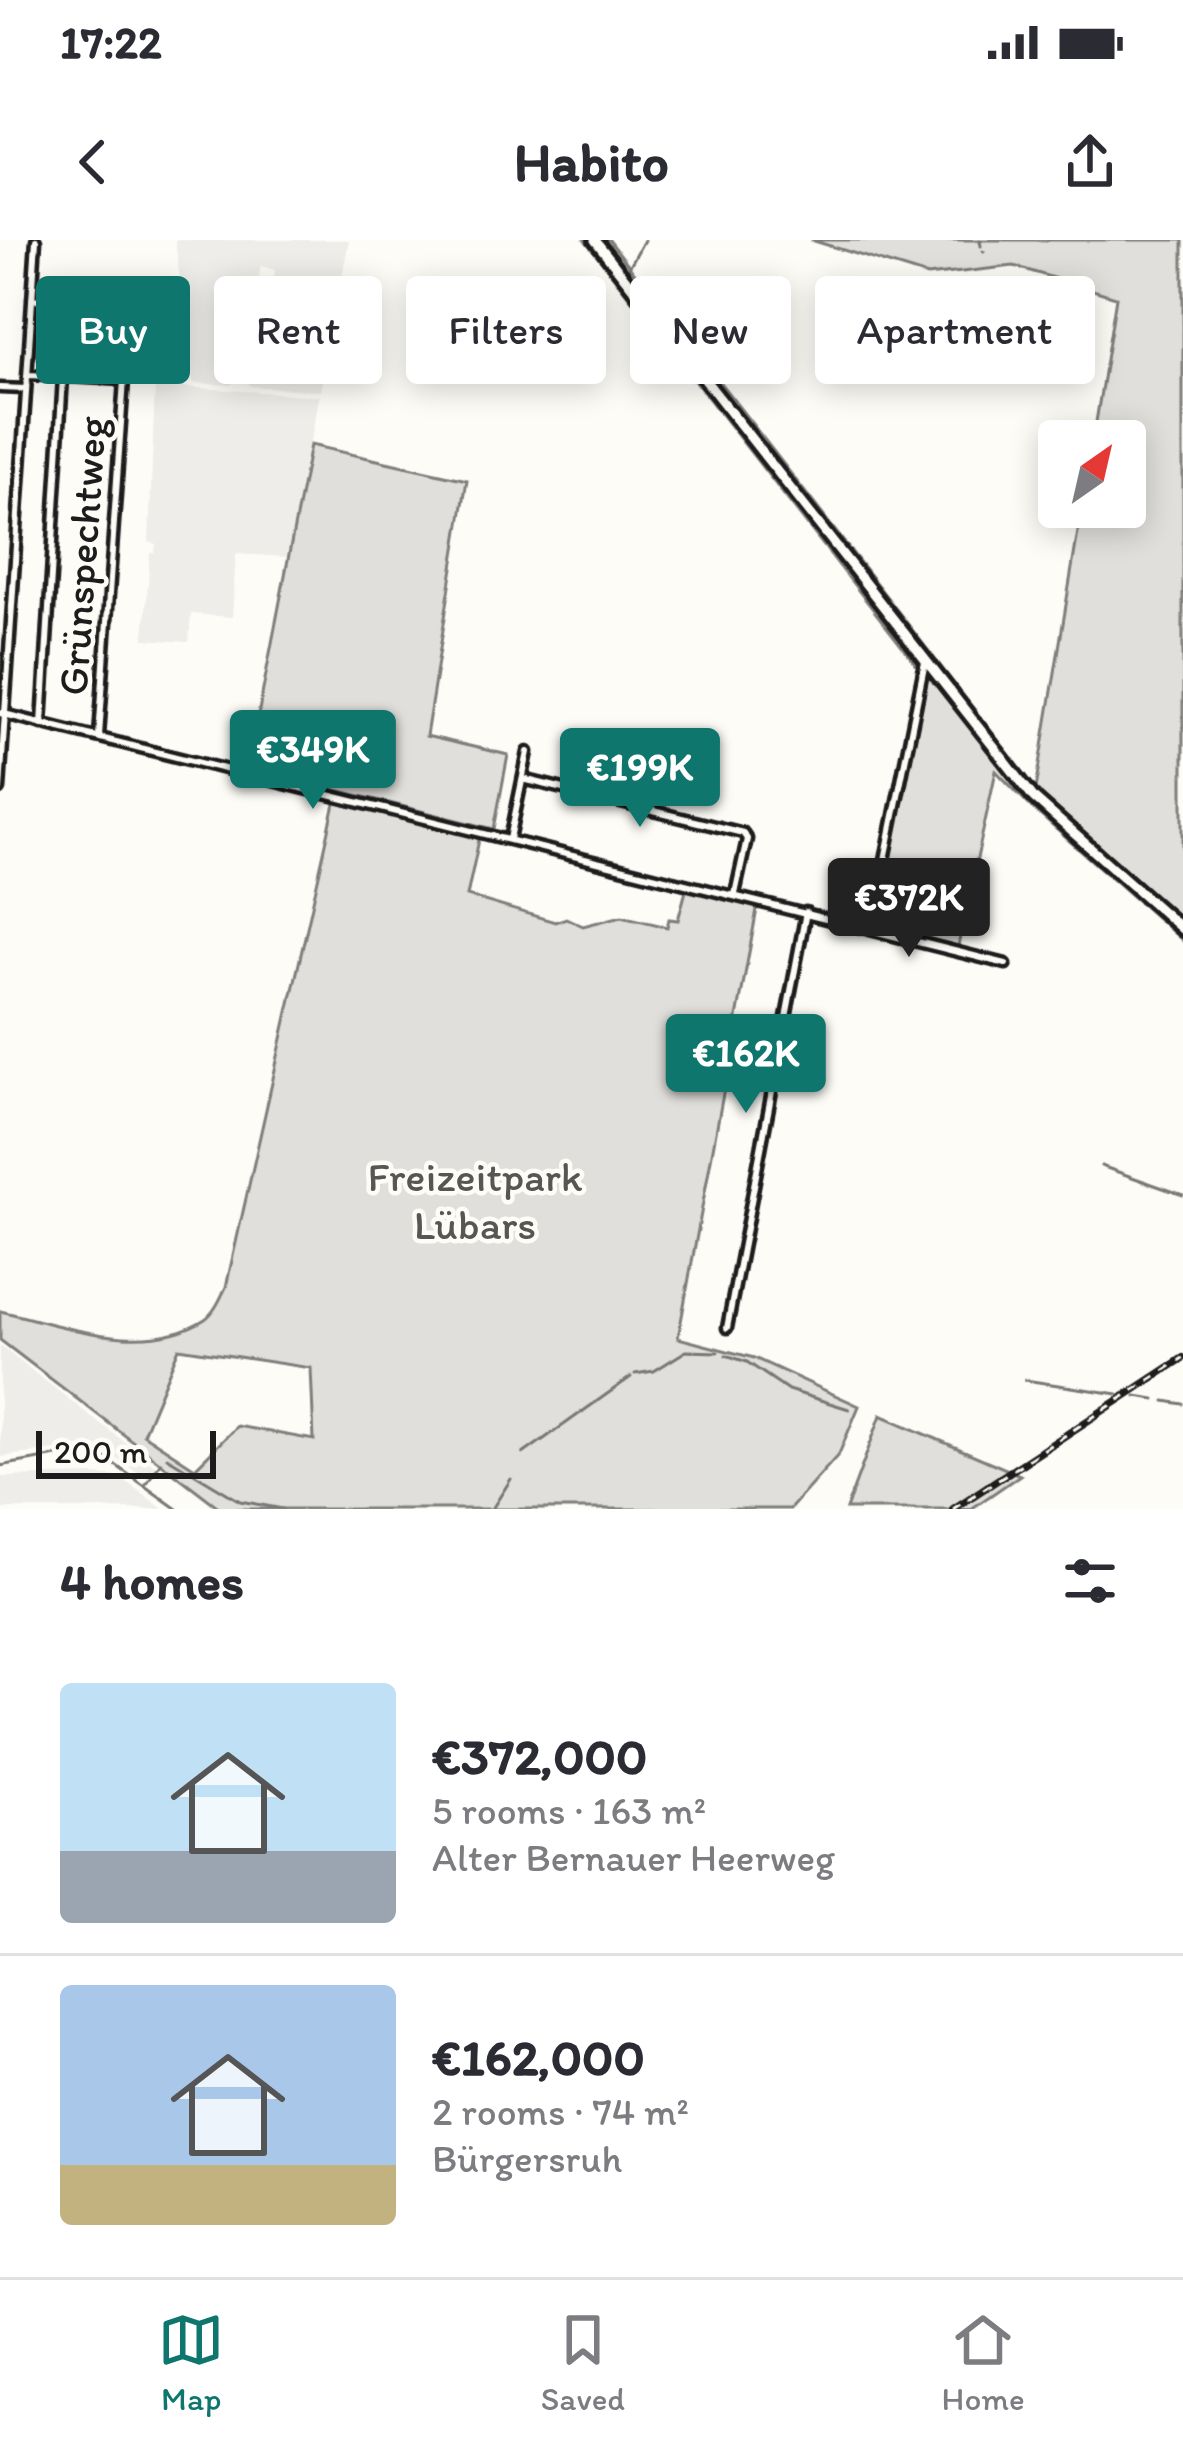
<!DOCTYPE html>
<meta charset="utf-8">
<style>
:root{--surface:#fff;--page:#f2f2f3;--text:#2b2b33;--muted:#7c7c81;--line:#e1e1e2;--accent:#0f766e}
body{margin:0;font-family:Itim,sans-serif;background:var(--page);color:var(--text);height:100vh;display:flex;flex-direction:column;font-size:45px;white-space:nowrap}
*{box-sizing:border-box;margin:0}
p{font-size:39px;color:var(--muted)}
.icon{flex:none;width:66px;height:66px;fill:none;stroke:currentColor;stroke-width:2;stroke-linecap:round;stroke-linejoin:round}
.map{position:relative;height:1269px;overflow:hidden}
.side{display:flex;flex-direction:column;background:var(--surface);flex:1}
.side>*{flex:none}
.guide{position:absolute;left:36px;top:36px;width:1113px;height:108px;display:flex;gap:24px}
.needle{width:78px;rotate:34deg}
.tools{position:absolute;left:1038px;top:180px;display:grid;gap:24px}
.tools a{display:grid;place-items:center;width:108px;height:108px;border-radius:12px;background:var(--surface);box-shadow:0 6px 30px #0003;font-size:60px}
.scale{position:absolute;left:36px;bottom:30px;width:180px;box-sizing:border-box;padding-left:12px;border:6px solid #1c1c1c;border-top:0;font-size:33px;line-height:42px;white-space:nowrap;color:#1c1c1c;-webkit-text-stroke:9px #fdfcf7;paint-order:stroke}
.price{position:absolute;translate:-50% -102px;padding:0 27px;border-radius:12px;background:var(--accent);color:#fff;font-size:39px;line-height:78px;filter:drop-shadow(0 3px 6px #0008)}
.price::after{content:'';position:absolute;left:50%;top:72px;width:36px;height:27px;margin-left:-18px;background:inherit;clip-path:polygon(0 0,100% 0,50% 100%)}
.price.selected{background:#222;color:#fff}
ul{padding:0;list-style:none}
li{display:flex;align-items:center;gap:36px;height:300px;padding:0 60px}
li+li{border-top:3px solid var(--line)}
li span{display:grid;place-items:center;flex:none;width:336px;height:240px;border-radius:12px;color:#555}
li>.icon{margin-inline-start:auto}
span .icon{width:144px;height:144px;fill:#fffc;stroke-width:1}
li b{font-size:51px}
h2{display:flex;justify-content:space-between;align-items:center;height:144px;padding:0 60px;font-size:51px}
.chip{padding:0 42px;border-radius:12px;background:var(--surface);box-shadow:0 6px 30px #0003;font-size:42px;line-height:108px}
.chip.selected{background:var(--accent);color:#fff}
.status{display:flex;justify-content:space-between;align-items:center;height:84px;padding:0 60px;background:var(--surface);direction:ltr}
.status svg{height:33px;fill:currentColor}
header{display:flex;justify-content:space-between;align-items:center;height:156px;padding:0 60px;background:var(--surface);font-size:54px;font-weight:700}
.tabs{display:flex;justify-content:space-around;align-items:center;height:168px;border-top:3px solid var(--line);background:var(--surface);font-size:33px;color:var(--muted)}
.tabs a{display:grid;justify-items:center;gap:6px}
.tabs .selected{color:var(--accent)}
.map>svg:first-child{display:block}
.built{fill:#eeede9}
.green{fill:#e0dfdb;stroke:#7e7e7c;stroke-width:3;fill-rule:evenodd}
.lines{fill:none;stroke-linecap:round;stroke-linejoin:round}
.stream{stroke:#797876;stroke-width:3}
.street-casing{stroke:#1c1c1c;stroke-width:15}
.secondary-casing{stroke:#1c1c1c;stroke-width:18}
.street{stroke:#fdfcf7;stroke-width:6}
.secondary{stroke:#fdfcf7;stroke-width:9}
.rail-casing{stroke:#1c1c1c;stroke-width:8}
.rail{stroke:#fdfcf7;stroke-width:3;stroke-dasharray:9;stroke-linecap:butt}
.labels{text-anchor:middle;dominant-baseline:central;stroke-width:9;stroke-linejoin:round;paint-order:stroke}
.street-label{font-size:42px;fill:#1c1c1c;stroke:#fdfcf7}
.park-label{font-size:42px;fill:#575655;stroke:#fdfcf7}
</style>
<div class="status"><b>17:22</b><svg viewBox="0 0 49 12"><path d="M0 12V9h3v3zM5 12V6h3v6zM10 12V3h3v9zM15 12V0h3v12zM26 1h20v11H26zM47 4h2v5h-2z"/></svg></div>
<header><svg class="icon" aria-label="back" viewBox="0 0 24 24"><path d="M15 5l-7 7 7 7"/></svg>Habito<svg class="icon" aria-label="share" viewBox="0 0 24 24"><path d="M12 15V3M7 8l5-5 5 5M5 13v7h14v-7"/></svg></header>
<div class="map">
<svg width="1183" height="1269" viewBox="0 0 1183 1269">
<rect width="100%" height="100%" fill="#fdfcf7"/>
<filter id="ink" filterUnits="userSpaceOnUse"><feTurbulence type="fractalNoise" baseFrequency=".00833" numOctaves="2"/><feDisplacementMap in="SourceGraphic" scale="24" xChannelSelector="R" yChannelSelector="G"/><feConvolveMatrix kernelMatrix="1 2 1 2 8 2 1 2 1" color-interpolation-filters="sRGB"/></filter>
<g filter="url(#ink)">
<!-- built -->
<path class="built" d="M175 0H349L320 151 251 146 245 138 262 47 272 48 275 30 261 26 239 138 230 145 193 143Z
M155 145 319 156 288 317 236 314 232 377 191 374 189 402 144 399 150 313H155L156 304 149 302Z
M0 1106 158 1228 150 1240 95 1205 0 1217Z
M94 1235 120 1237 163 1269H0V1237Z"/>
<!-- green -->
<path class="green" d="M585 0H609L1036 549 1082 267H1125V201H1093L1116 57 1014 26 927 36 811 0H1183V701L1032 568 996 531 958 706 872 684 922 432Z
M310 205 467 240 426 496 508 515 494 589 248 528Z
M336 559 480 595 467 656 555 682 566 678 583 686 622 676 667 687 669 679 678 680 687 647 758 664 678 1098 754 1118 859 1166 839 1214 790 1269H221L0 1100V1071C64 1085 144 1118 205 1079 215 1072 221 1057 226 1047ZM179 1108 311 1128 314 1200 237 1186 195 1228 143 1194Z
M881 1175 1020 1235 971 1269H846Z"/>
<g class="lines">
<!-- stream -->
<path class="stream" d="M980 0 981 6
M983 11 984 12
M628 29 644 0
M1101 926 1183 955
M726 1115 747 1122 788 1150 849 1169
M635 1134 654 1131 686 1111 718 1112
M1025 1140 1118 1154
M1136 1156 1155 1159
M1165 1161 1183 1164
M523 1214 631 1137
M167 1217 240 1261 283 1269
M0 1226 80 1212 100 1214 177 1269
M146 1244 161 1222
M492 1269 511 1239"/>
<!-- street casing -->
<g class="street-casing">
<path id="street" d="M32 59 128 69
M128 69 136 70 135 77H128Z
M29 135 124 140 99 496
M0 148 26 149
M0 473 1006 724
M42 484 63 137
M523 539 743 593 747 599 735 654
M0 549 36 0
M510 599 528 512
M871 689 925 422
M727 1088 806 672"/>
</g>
<!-- secondary casing -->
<g class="secondary-casing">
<path id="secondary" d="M595 0 1034 558 1183 690"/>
</g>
<!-- street -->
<use href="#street" class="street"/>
<!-- secondary -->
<use href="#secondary" class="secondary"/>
<!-- rail casing -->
<g class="rail-casing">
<path id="rail" d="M953 1269 1183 1118"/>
</g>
<!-- rail -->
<use href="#rail" class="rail"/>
</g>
</g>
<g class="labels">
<!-- street labels -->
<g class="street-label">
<text transform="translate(82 316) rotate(-86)">Grünspechtweg</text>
</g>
<!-- park labels -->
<g class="park-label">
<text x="475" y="936">Freizeitpark<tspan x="475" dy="48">Lübars</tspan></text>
</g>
</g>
</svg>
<div class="tools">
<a><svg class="needle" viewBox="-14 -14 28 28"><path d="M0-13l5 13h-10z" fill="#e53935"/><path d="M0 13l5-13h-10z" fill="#7c7c81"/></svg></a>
</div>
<div class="scale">200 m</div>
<b class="price" style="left:313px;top:572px">€349K</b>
<b class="price" style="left:640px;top:590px">€199K</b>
<b class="price selected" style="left:909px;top:720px">€372K</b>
<b class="price" style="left:746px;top:876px">€162K</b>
<div class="guide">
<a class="chip selected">Buy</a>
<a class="chip">Rent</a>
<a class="chip">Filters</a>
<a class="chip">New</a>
<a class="chip">Apartment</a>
</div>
</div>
<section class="side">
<h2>4 homes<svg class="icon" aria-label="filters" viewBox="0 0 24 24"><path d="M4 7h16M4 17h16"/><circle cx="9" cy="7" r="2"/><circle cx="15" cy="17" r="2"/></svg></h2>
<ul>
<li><span style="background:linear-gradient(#bfe0f5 70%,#9aa5b1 0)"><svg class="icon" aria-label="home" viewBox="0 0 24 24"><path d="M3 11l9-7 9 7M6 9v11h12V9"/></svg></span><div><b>€372,000</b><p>5 rooms · 163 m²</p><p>Alter Bernauer Heerweg</p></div></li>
<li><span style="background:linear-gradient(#a9c7e8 75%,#c2b280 0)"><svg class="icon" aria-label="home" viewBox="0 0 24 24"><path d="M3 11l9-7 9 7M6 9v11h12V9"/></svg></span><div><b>€162,000</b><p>2 rooms · 74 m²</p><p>Bürgersruh</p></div></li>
</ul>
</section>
<nav class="tabs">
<a class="selected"><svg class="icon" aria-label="map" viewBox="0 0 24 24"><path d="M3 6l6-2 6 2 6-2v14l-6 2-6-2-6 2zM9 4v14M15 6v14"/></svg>Map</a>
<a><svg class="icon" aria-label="saved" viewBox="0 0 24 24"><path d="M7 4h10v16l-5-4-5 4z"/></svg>Saved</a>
<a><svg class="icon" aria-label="home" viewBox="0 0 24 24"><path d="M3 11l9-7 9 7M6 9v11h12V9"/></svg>Home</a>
</nav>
